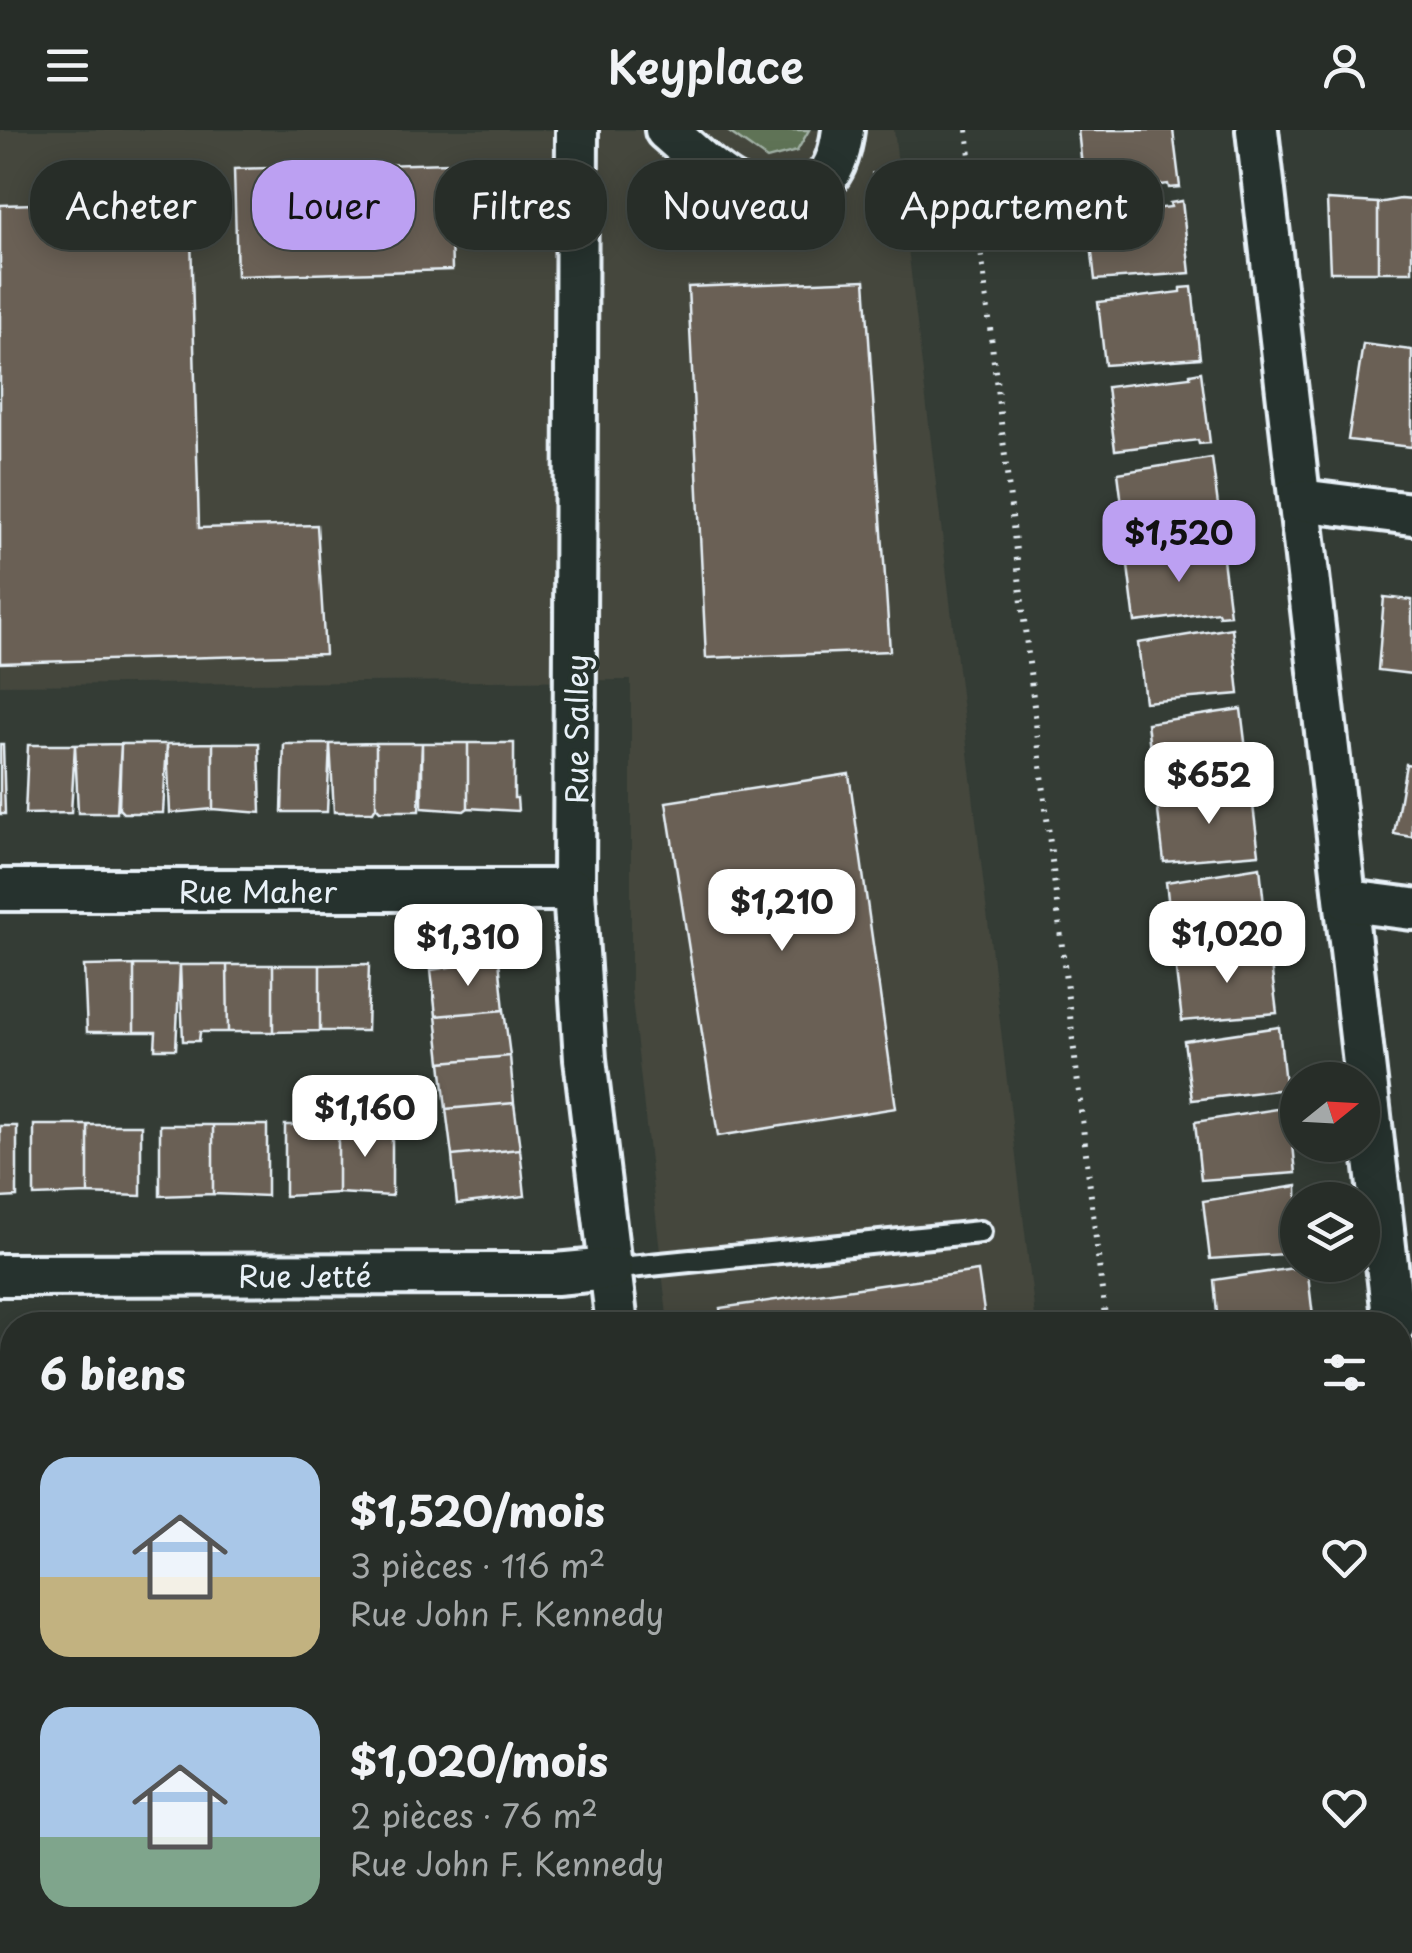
<!DOCTYPE html>
<html lang="fr">
<meta charset="utf-8">
<style>
:root{--surface:#272d28;--page:#333934;--text:#f1f3f6;--muted:#a4a8a8;--line:#434945;--accent:#bca0f2}
body{margin:0;font-family:"Playpen Sans",sans-serif;background:var(--page);color:var(--text);height:100vh;display:flex;flex-direction:column;font-size:38px;white-space:nowrap}
*{box-sizing:border-box;margin:0}
p{font-size:32px;color:var(--muted)}
.icon{flex:none;width:55px;height:55px;fill:none;stroke:currentColor;stroke-width:2;stroke-linecap:round;stroke-linejoin:round}
.map{position:relative;flex:1;overflow:hidden}
.details{position:absolute;left:0px;top:1182px;width:1412px;height:642px;display:flex;flex-direction:column;background:var(--surface);border-radius:40px 40px 0 0;box-shadow:0 5px 25px #0003,0 0 0 2px var(--line)}
.details>*{flex:none}
.top-card{position:absolute;left:30px;top:30px;width:1352px;height:90px;display:flex;gap:20px}
.needle{width:65px;rotate:72deg}
.tools{position:absolute;left:1280px;top:932px;display:grid;gap:20px}
.tools a{display:grid;place-items:center;width:100px;height:100px;border-radius:50%;background:var(--surface);box-shadow:0 5px 25px #0003,0 0 0 2px var(--line);font-size:50px}
.price{position:absolute;translate:-50% -85px;padding:0 22px;border-radius:20px;background:#fff;color:#222;font-size:32px;line-height:65px;filter:drop-shadow(0 2px 5px #0008)}
.price::after{content:'';position:absolute;left:50%;top:60px;width:30px;height:22px;margin-left:-15px;background:inherit;clip-path:polygon(0 0,100% 0,50% 100%)}
.price.on{background:var(--accent);color:#111}
ul{padding:0;list-style:none}
li{display:flex;align-items:center;gap:30px;height:250px;padding:0 40px}
li span{display:grid;place-items:center;flex:none;width:280px;height:200px;border-radius:30px;color:#555}
li>.icon{margin-inline-start:auto}
span .icon{width:120px;height:120px;fill:#fffc;stroke-width:1}
li b{font-size:42px}
h2{display:flex;justify-content:space-between;align-items:center;height:120px;padding:0 40px;font-size:42px}
.tag{padding:0 35px;border-radius:40px;background:var(--surface);box-shadow:0 5px 25px #0003,0 0 0 2px var(--line);font-size:35px;line-height:90px}
.tag.on{background:var(--accent);color:#111}
header{display:flex;justify-content:space-between;align-items:center;height:130px;padding:0 40px;background:var(--surface);font-size:45px;font-weight:600}
.map>svg:first-child{display:block}
.built{fill:#44473e}
.green{fill:#5e7356;stroke:#a3b2a7;stroke-width:2.5}
.building{fill:#6a6054;stroke:#e8f1f8;stroke-width:2.5}
.lines{fill:none;stroke-linecap:round;stroke-linejoin:round}
.service-casing{stroke:#e8f1f8;stroke-width:28}
.minor-casing{stroke:#e8f1f8;stroke-width:48}
.path{stroke:#e8f1f8;stroke-width:6;stroke-dasharray:2.5 8;stroke-linecap:butt}
.service{stroke:#26332d;stroke-width:20}
.minor{stroke:#26332d;stroke-width:40}
.labels{text-anchor:middle;dominant-baseline:central;stroke-width:8;stroke-linejoin:round;paint-order:stroke}
.street-label{font-size:30px;fill:#e8f1f8;stroke:#26332d}
</style>
<header><svg class="icon" aria-label="menu" viewBox="0 0 24 24"><path d="M4 6h16M4 12h16M4 18h16"/></svg>Keyplace<svg class="icon" aria-label="person" viewBox="0 0 24 24"><circle cx="12" cy="8" r="4"/><path d="M4 21q1-7 8-7t8 7"/></svg></header>
<div class="map">
<svg width="1412" height="1823" viewBox="0 0 1412 1823">
<rect width="100%" height="100%" fill="#343c35"/>
<filter id="ink" filterUnits="userSpaceOnUse"><feTurbulence type="fractalNoise" baseFrequency=".01" numOctaves="2"/><feDisplacementMap in="SourceGraphic" scale="20" xChannelSelector="R" yChannelSelector="G"/><feConvolveMatrix kernelMatrix="1 2 1 2 8 2 1 2 1" color-interpolation-filters="sRGB"/></filter>
<g filter="url(#ink)">
<!-- built -->
<path class="built" d="M0 0H894L1036 1195H668L631 860V550L0 555Z
M1107 1812 1109 1823H739L738 1813Z"/>
<!-- green -->
<path class="green" d="M726 0H809L797 21 767 29Z"/>
<!-- building -->
<path class="building" d="M1078 0H1173L1180 57 1169 58 1168 54 1085 64Z
M449 33 452 140 237 146 234 39Z
M1400 69 1412 70V142H1378V73Z
M190 70 199 398 317 395 325 524 0 533V75Z
M1327 70 1378 73V142H1330Z
M1182 71 1190 143 1095 150 1088 87 1171 77 1170 73Z
M865 150 890 521 706 528 688 157Z
M1192 157 1200 228 1105 235 1098 172 1181 162V158Z
M1363 214 1412 220V317L1348 310Z
M1201 242 1210 313 1199 314 1198 310 1115 320 1107 257 1190 247V244Z
M1212 328 1221 399 1210 400 1209 396 1126 406 1118 343Z
M1221 413 1230 485 1219 486 1218 482 1135 492 1127 428 1210 419V415Z
M1384 467 1412 470V544L1378 540Z
M1232 498 1239 564 1145 572 1138 513Z
M1241 579 1249 644 1239 641 1154 652 1147 593Z
M213 613H259L261 683 213 679Z
M213 613V679L170 683 167 614Z
M376 613V677L373 682H334L330 614Z
M376 613H422L419 681H380L376 677Z
M422 613H468V678L464 681 422 678Z
M468 613H514V668H517L518 681 468 678Z
M0 614H3L5 684H0Z
M121 614 117 683H78L75 615Z
M121 614H167L163 683H123L119 679Z
M284 614H330L327 682H282Z
M28 615H75L71 683 25 684Z
M1406 634 1412 635V707L1394 704Z
M849 644 896 978 718 1006 666 672Z
M1251 659 1259 724 1164 732 1157 673Z
M1260 737 1267 803 1173 811 1166 752Z
M1269 818 1277 883 1182 891 1175 832Z
M492 830H499L504 880 436 886 431 840Z
M369 834 367 901H320V835Z
M134 835V902H87L84 836Z
M134 835H180L176 919H155L156 902H134Z
M180 835H227L228 902H200L199 911H183Z
M227 835H273V902H228Z
M273 835H320V901L273 902Z
M504 880 510 926 441 932 436 886Z
M1279 897 1286 963 1277 960 1192 970 1184 911Z
M510 926 514 973 446 979 441 932Z
M514 973 520 1019 452 1026 446 979Z
M1289 977 1296 1043 1201 1050 1195 992Z
M34 995H88V1064L34 1066Z
M88 995H141V1066L88 1064Z
M160 995H213V1064L160 1066Z
M213 995H267V1066L213 1064Z
M285 995H338V1063L285 1066Z
M338 995H392V1066L338 1063Z
M0 996H17V1067L0 1068Z
M520 1019 525 1066 457 1074 452 1026Z
M1297 1056 1298 1123 1210 1129 1203 1071Z
M1307 1136 1314 1195H1218L1214 1150Z
M978 1141 986 1195H722L720 1178Z
M0 1396H12V1453H0Z
M0 1615H12V1675L0 1674Z
M17 1812H67V1823H17Z
M67 1812H117V1823H67Z
M138 1812H189V1823H138Z
M189 1812H239V1823H189Z
M259 1812H310V1823H259Z
M310 1812H361V1823H310Z
M380 1812H431V1823H380Z
M431 1812H482V1823H431Z
M504 1812H554V1823H503Z
M554 1812H604V1823H554Z
M1295 1812H1386L1388 1823H1296Z"/>
<g class="lines">
<!-- service casing -->
<g class="service-casing">
<path id="service" d="M610 1139 980 1102"/>
</g>
<!-- minor casing -->
<g class="minor-casing">
<g id="minor">
<path d="M577 0 574 760 585 929 617 1195"/>
<path d="M666 0C706 34 756 91 812 59 834 47 840 23 843 0"/>
<path d="M1257 0 1394 1195"/>
<path d="M1300 370 1412 384"/>
<path id="s1" d="M0 760H574"/>
<path d="M1349 771 1412 779"/>
<path id="s2" d="M0 1145 556 1144 610 1139"/>
<path d="M1400 1243 1412 1347"/>
<path d="M0 1530H12"/>
<path d="M688 1812 689 1823"/>
</g>
</g>
<!-- path -->
<path class="path" d="M967 0 1106 1195
M874 42 880 95
M1182 1812 1184 1823"/>
<!-- service -->
<use href="#service" class="service"/>
<!-- minor -->
<use href="#minor" class="minor"/>
</g>
</g>
<g class="labels">
<!-- street labels -->
<g class="street-label">
<text transform="translate(575 599) rotate(-90)">Rue Salley</text>
<text stroke="none"><textPath href="#s1" startOffset="258">Rue Maher</textPath></text>
<text stroke="none"><textPath href="#s2" startOffset="305">Rue Jetté</textPath></text>
</g>
</g>
</svg>
<div class="tools">
<a><svg class="needle" viewBox="-14 -14 28 28"><path d="M0-13l5 13h-10z" fill="#e53935"/><path d="M0 13l5-13h-10z" fill="#a4a8a8"/></svg></a>
<a><svg class="icon" aria-label="layers" viewBox="0 0 24 24"><path d="M12 4l9 5-9 5-9-5zM3 14l9 5 9-5"/></svg></a>
</div>
<b class="price on" style="left:1179px;top:455px">$1,520</b>
<b class="price" style="left:1209px;top:697px">$652</b>
<b class="price" style="left:782px;top:824px">$1,210</b>
<b class="price" style="left:1227px;top:856px">$1,020</b>
<b class="price" style="left:468px;top:859px">$1,310</b>
<b class="price" style="left:365px;top:1030px">$1,160</b>
<div class="top-card">
<a class="tag">Acheter</a>
<a class="tag on">Louer</a>
<a class="tag">Filtres</a>
<a class="tag">Nouveau</a>
<a class="tag">Appartement</a>
</div>
<section class="details">
<h2>6 biens<svg class="icon" aria-label="filters" viewBox="0 0 24 24"><path d="M4 7h16M4 17h16"/><circle cx="9" cy="7" r="2"/><circle cx="15" cy="17" r="2"/></svg></h2>
<ul>
<li><span style="background:linear-gradient(#a9c7e8 60%,#c2b280 0)"><svg class="icon" aria-label="home" viewBox="0 0 24 24"><path d="M3 11l9-7 9 7M6 9v11h12V9"/></svg></span><div><b>$1,520/mois</b><p>3 pièces · 116 m²</p><p>Rue John F. Kennedy</p></div><svg class="icon" aria-label="heart" viewBox="0 0 24 24"><path d="M12 20l-8-8c-3-5 5-10 8-4 3-6 11-1 8 4z"/></svg></li>
<li><span style="background:linear-gradient(#a9c7e8 65%,#7fa58c 0)"><svg class="icon" aria-label="home" viewBox="0 0 24 24"><path d="M3 11l9-7 9 7M6 9v11h12V9"/></svg></span><div><b>$1,020/mois</b><p>2 pièces · 76 m²</p><p>Rue John F. Kennedy</p></div><svg class="icon" aria-label="heart" viewBox="0 0 24 24"><path d="M12 20l-8-8c-3-5 5-10 8-4 3-6 11-1 8 4z"/></svg></li>
</ul>
</section>
</div>
